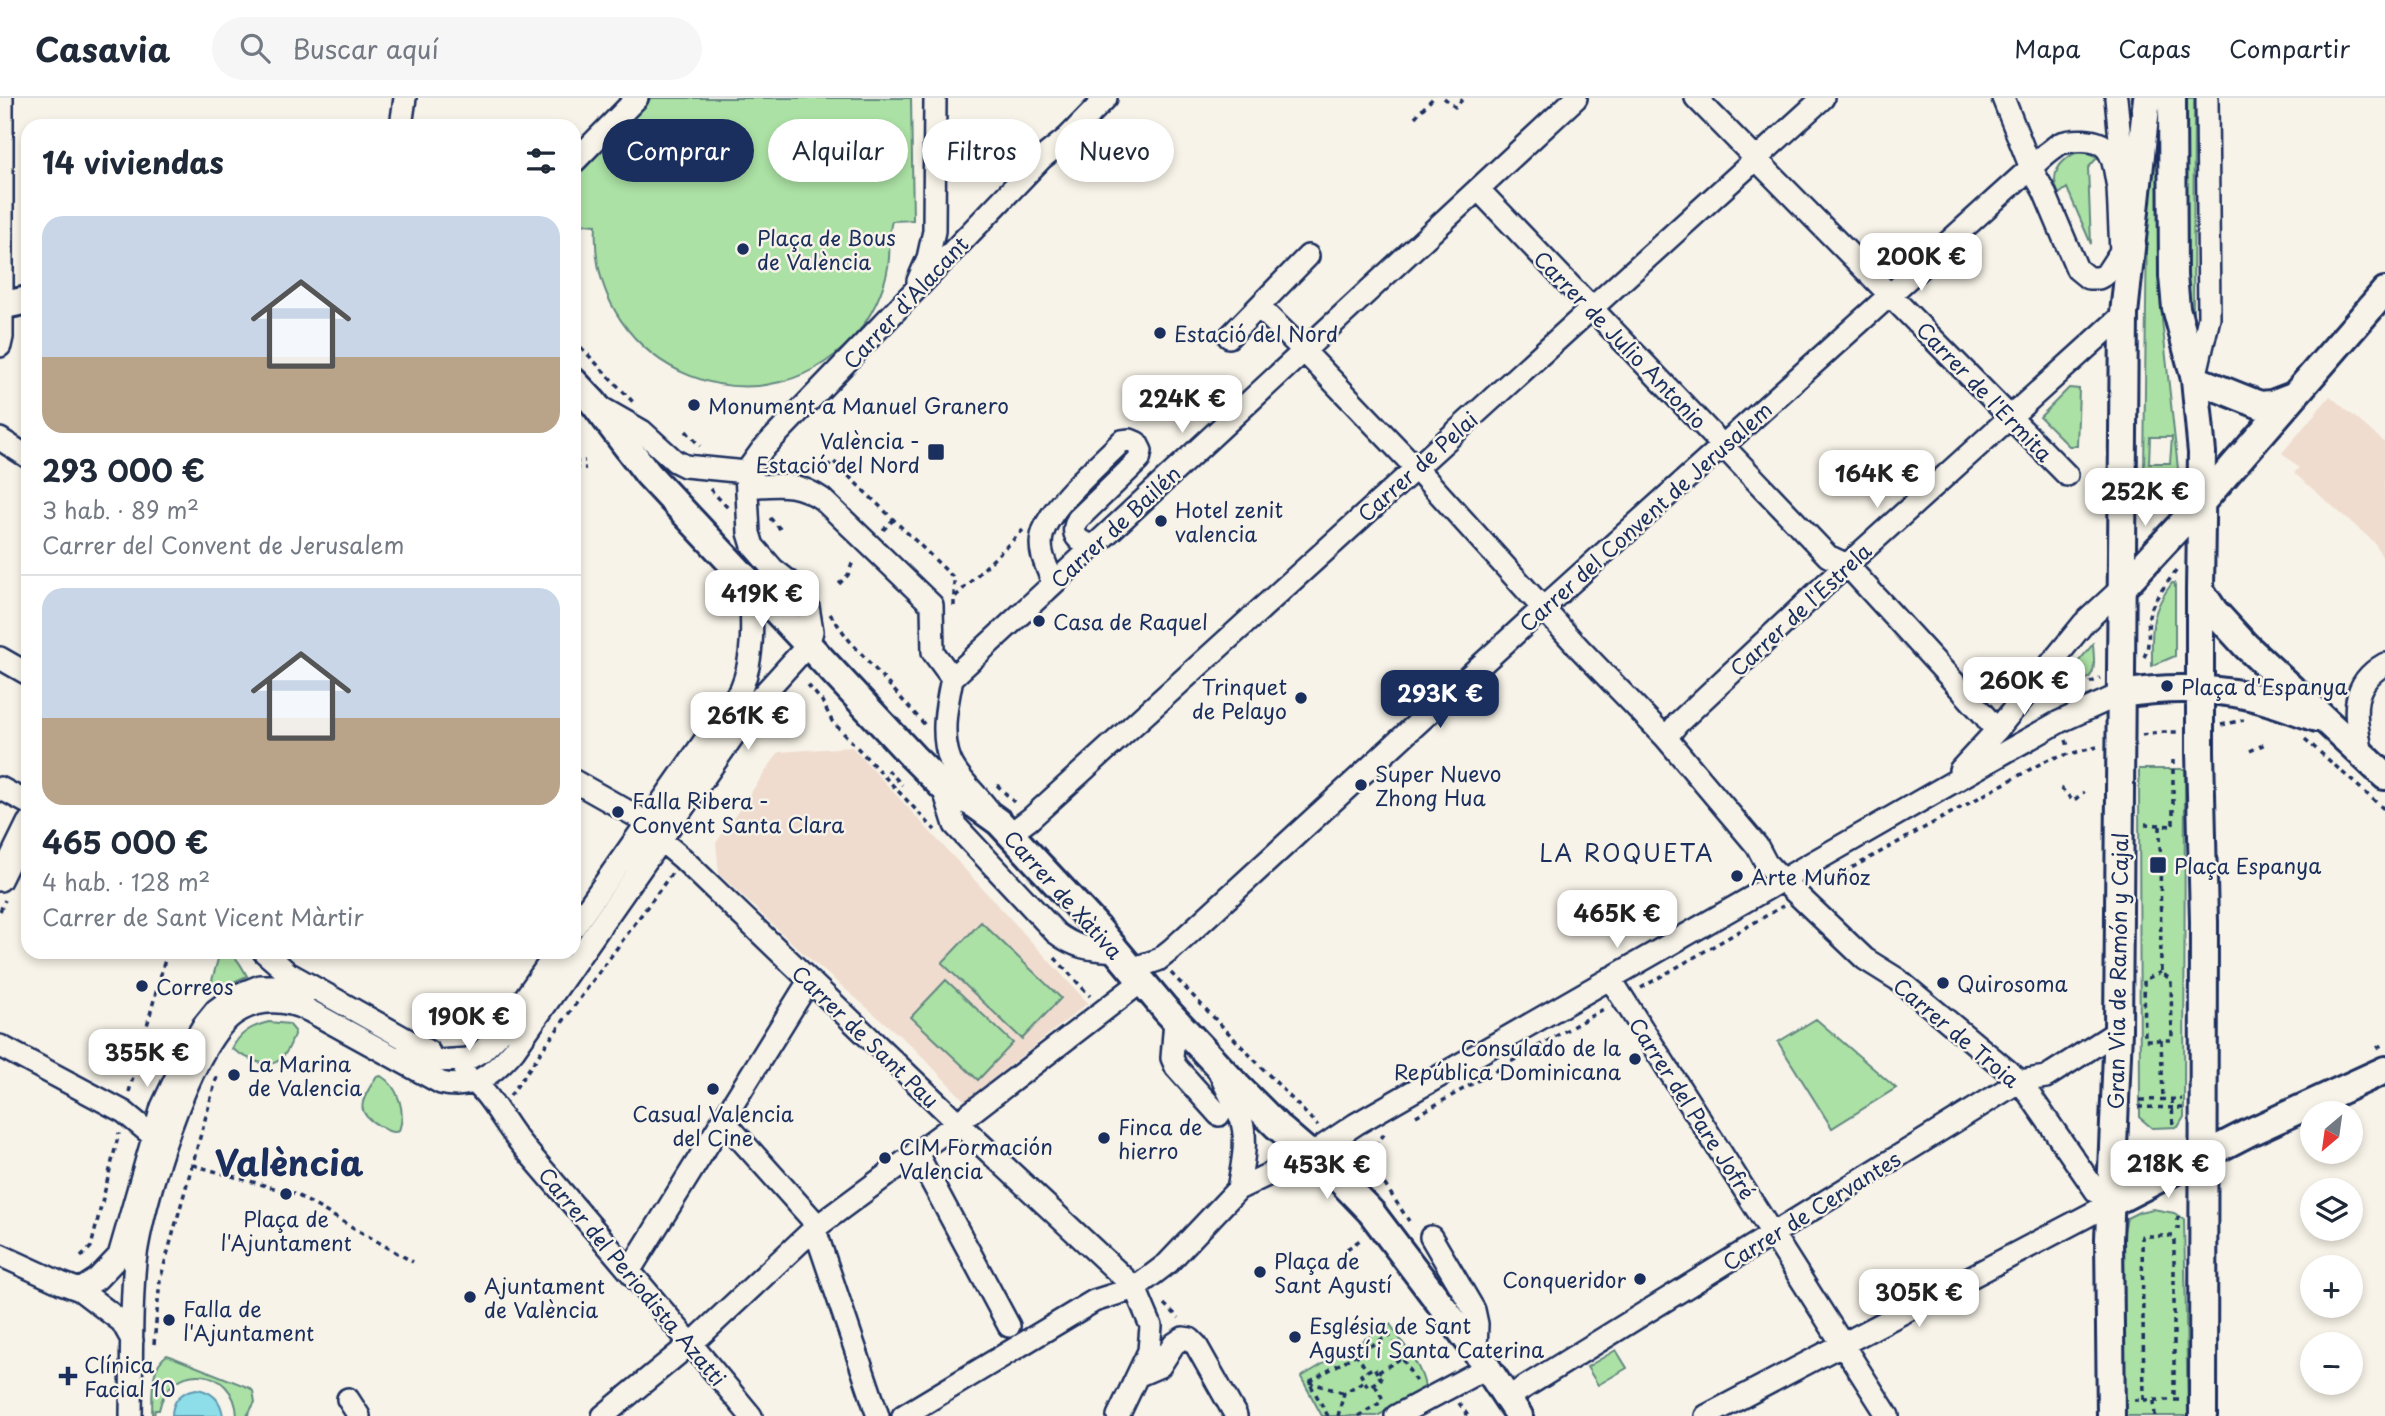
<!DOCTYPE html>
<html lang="es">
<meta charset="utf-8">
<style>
:root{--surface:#fff;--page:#f6f6f7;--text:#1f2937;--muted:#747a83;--line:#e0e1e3;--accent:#1b2f5e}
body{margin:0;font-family:"Playpen Sans",sans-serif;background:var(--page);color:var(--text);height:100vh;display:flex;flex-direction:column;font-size:26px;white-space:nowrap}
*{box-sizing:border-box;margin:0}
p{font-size:23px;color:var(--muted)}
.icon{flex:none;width:38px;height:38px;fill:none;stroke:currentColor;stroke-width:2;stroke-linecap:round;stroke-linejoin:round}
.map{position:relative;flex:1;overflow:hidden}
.details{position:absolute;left:21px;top:21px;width:560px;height:840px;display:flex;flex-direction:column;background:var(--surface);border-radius:21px;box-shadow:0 4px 10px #0003}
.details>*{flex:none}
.hud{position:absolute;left:602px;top:21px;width:665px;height:63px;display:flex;gap:14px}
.needle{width:46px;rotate:209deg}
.controls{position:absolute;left:2300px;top:1003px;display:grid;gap:14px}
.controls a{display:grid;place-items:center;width:63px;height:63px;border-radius:50%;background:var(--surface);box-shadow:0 4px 10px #0003;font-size:35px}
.price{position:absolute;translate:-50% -60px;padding:0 16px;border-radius:14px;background:#fff;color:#222;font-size:23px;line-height:46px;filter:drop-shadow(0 2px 4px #0008)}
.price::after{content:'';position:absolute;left:50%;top:42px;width:21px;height:16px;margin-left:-10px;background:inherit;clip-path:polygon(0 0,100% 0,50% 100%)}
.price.active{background:var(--accent);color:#fff}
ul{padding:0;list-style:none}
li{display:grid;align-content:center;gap:14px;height:371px;padding:0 21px}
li+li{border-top:2px solid var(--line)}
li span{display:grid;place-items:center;height:217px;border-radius:21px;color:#555}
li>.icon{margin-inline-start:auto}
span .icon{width:126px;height:126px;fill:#fffc;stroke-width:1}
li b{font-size:30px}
h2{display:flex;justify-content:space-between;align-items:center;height:84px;padding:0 21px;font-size:30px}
.chip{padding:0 24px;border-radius:32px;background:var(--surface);box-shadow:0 4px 10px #0003;font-size:24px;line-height:63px}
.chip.active{background:var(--accent);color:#fff}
header{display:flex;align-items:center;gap:42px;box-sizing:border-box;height:98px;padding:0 35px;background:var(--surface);border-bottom:2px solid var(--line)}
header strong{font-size:33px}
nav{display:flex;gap:38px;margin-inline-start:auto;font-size:24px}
.search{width:490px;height:63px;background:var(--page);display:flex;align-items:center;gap:18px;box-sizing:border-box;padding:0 24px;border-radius:38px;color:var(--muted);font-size:26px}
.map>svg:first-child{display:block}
.built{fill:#efdcce}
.green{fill:#abe1a4;stroke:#638881;stroke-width:2;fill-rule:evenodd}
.water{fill:#8ddee8;stroke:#5f98b1;stroke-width:2}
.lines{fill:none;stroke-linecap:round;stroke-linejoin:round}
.minor-casing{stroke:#1b2f5e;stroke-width:26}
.major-casing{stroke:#1b2f5e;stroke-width:32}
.path{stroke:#1b2f5e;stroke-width:3.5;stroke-dasharray:5 5;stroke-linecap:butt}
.minor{stroke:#f7f3e8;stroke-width:21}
.major{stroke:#f7f3e8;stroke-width:26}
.poi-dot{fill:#1b2f5e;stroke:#f7f3e8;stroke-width:2.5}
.labels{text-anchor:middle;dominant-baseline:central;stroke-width:5;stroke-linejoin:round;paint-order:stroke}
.poi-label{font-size:21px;fill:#1b2f5e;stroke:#f7f3e8;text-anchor:start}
.street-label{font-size:21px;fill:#1b2f5e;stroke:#f7f3e8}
.neighbourhood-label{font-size:23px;letter-spacing:2px;fill:#1b2f5e;stroke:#f7f3e8}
.town-label{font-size:35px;font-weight:bold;fill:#1b2f5e;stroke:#f7f3e8}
</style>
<header>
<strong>Casavia</strong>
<div class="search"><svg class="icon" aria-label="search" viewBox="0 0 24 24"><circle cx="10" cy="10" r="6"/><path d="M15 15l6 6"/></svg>Buscar aquí</div>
<nav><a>Mapa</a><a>Capas</a><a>Compartir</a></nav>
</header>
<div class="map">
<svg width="2385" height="1318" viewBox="0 0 2385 1318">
<rect width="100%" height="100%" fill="#f7f3e8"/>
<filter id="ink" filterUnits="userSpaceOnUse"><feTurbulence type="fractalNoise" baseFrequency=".0143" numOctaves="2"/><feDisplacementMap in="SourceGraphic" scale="14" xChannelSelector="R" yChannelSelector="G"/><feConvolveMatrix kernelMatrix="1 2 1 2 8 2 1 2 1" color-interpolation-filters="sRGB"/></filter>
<g filter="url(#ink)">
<!-- built -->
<path class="built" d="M2330 298 2385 345V464L2374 444 2294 375 2299 370 2282 355Z
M852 649 1088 905 965 1003 914 950 803 855 719 776 716 745 779 654Z"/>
<!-- green -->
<path class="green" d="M651 0H911L913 122 892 123C888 135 890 148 889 160 888 183 875 211 862 229 770 348 587 275 596 127L584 126 574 138V118L582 109 574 101V82Z
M2183 0H2194L2193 227 2186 183Z
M2160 15 2162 222 2178 371 2146 409 2144 376 2147 124 2158 17ZM2150 339H2172L2170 365H2149Z
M2077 54 2087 55 2097 60 2088 70 2091 146 2067 90 2059 96C2049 77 2059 63 2077 54Z
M2069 290 2079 291 2077 348H2069L2040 319Z
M2172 485H2174L2175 488V558L2152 568C2152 531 2149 516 2172 485Z
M2093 546C2095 574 2097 578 2071 591L2064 581Z
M2139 671H2185L2184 1019 2178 1029 2152 1030 2140 1020Z
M981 824 1061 900 1022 941 942 865Z
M220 854C236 854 240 866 247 878L211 894 209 893Z
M946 882 1013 945 978 982 911 919Z
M1816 921 1896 990 1832 1030 1778 944Z
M269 924 289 926 295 933C283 976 264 971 232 951 239 935 252 928 269 924Z
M381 978C399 989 406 1014 399 1033 390 1036 385 1031 378 1027 351 1012 365 999 376 979Z
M2153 1111 2174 1115 2184 1121 2188 1318H2125L2124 1133 2127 1120 2139 1114Z
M1390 1226C1402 1245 1421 1266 1425 1289L1421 1295 1377 1318H1322L1301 1279Z
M1616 1252 1627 1270 1598 1287 1587 1269Z
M167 1257 250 1290 253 1293 255 1304 247 1318H237C235 1267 169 1262 159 1312H155L154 1318H152C153 1298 149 1269 167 1257Z"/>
<!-- water -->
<path class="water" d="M196 1291C212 1293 221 1302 223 1318H172C172 1302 181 1294 196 1291Z"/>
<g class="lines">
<!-- minor casing -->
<g class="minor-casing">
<path id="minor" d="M1696 0 2067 377
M2003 0 2031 70 2044 93 2077 171 2088 180H2099L2106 176 2121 153
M2116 0 2121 51 2118 89 2121 155
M401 28 405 0
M574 64 637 0
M1478 91 1828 458 1847 467 1985 618 1996 633
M918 183 928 160 934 133 935 0
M1259 209 1304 253 1415 369 1579 550 1666 640 1757 748 1766 765 1781 781 1865 861 1897 881 2020 983 2096 1093 2112 1105 1706 1318
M1229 239 1308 158
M0 248 2 239V0
M2195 280 2209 220 2207 0
M600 309 642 333 675 363 685 368 746 374
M0 341 28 359
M746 374 759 388C785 386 800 386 822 401L932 507 933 554 952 580
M1053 485C1048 470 1038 455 1042 438 1048 409 1100 366 1122 343L1130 342 1137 345 1141 353 1139 362 1078 421C1070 436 1077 445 1094 447
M0 560 28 576
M1666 640 1678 625 1827 485 2124 216
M2362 657C2356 621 2346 588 2385 566
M1960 672 1996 633 2084 525 2123 489
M574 683 636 718
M943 689 955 727 1056 835C1077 851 1091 851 1116 853
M0 690 28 705
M987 710C975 694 957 680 950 662 940 636 947 605 952 580L1576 0
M644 728 682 760 957 1024 1135 1190 1151 1228 1149 1253 1118 1318
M1010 736 1030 721 1823 0
M0 782 28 725
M574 829 741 591C755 559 752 519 750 485
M264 854 288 875 429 954
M1131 871 1158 862 1172 851 1543 510 2046 56C2050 53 2055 49 2059 46 2071 41 2098 40 2107 51 2115 61 2115 77 2118 89
M1610 880 1888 1318
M1175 922 1172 960 1176 969 1219 1017
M0 948 124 1014 153 1038
M405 955 423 964 468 961 482 953 501 934 557 854
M1219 973C1225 988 1234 1004 1240 1018 1249 1041 1242 1068 1238 1091
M465 977C490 993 503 1025 522 1047 599 1137 676 1227 751 1318
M723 1022 811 1120 878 1318
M916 1054 1009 1228
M1431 1139 1474 1212 1477 1226 1476 1253
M0 1157 61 1185 80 1192 122 1224 132 1242
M630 1172 809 883
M80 1192 97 1181 119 1158 162 1009 190 950 203 928 216 912 235 898 260 888H274L303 899
M1139 1277 1160 1268 1174 1246 1183 1240 1190 1241 1196 1247 1236 1318
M1507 1300 2020 983 2046 979 2118 933
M348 1301 359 1318
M131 1318C132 1267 130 1215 135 1164 141 1109 189 947 234 916 258 900 285 901 310 913L441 985C474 993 494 975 514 952L759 601 808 547 812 533 808 509 791 485 773 471 753 448 749 435 746 374 762 352 1042 60 1067 40 1106 0
M603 1318 701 1237 815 1130 969 1016 1142 883
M903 1318 1094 1203 1135 1190 1168 1165 1238 1091 1311 1056 1356 1026 2009 652 2059 624 2121 596
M1396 1318 1488 1269"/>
</g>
<!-- major casing -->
<g class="major-casing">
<path id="major" d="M2172 0 2173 178 2176 210 2195 281 2202 355 2200 492V653L2204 824 2203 1318
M0 208 28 202
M2195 281 2260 307 2272 306 2293 298
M574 284 593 304 648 376 913 659 943 689 974 706 999 724 1094 826 1165 911 1237 988 1277 1028 1342 1084 1371 1114 1476 1253 1519 1318
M2123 489 2202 404 2385 193
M2200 492 2214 513 2246 548 2385 678
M2121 596C2158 590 2197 589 2234 595 2262 599 2290 611 2317 620
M2112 1105 2250 1034 2385 972
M2111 1318 2109 1141 2118 933 2124 216 2147 0"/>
</g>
<!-- path -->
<path class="path" d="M1444 0 1455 9 1464 0
M1415 19 1433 0
M574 242 633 304
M686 333 700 348
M574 364 585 363
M806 370H826
M574 371 586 370
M820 376 833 363 954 480V500
M710 391 728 410
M770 420 783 434
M2147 421 2178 384
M883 432 894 421
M839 486 848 477 853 463
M954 508V500L1023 432
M830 516 849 542 925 627
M2144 559C2151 547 2147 532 2149 518 2153 501 2166 487 2176 473
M808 587 822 603 832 623 935 732
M2081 589 2100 580
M2221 627 2244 622
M2142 637 2159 634H2179
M2305 641 2385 712
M2066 642 2069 651
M2250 653 2267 645
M888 672 902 687
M997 687 1014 704
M2061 690 2073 703 2084 694
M2145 726 2173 728V662
M2160 728 2161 874 2171 882 2172 942H2145L2144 882 2161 874
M1817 789 2049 661 2097 649
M0 813 5 802
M1055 860 1090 898
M1171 875 1318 1028
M1641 890 1783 808
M2161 942 2163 1001
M2377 950 2385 945
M129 994 167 854
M510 998 545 948 672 775
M2172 1001 2173 1031
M2140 1002 2182 1001
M2138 1009 2183 1010
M1416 1018 1607 909
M1377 1052 1381 1057
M1348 1053 1377 1075 1409 1123
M1356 1057 1358 1054 1362 1055
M1367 1066 1375 1048 1385 1035
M193 1067 295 1096 413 1164
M2178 1118V1131
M1347 1151 1363 1140
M81 1159 91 1149 119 1035
M1164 1206 1179 1220
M154 1246 160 1182 218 975
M1356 1255 1367 1273
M1377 1275 1374 1269 1361 1277 1368 1289 1381 1281 1377 1275 1413 1253
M1309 1284 1344 1295
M1375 1287 1384 1303
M2134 1302H2183
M2144 1302 2142 1138H2174V1302
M2154 1303 2155 1318
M1459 1305 1468 1318
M1328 1318 1309 1284 1389 1237 1416 1284
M1338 1318 1344 1295 1364 1283
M1358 1318 1380 1305"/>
<!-- minor -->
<use href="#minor" class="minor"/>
<!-- major -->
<use href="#major" class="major"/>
</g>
</g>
<!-- markers -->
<g class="poi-dot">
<circle cx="743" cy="151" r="7"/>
<circle cx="1160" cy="235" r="7"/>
<circle cx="694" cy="307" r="7"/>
<rect x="927" y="345" width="18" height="18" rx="3.5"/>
<circle cx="1161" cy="423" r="7"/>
<circle cx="1039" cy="523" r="7"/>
<circle cx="2167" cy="588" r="7"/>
<circle cx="1301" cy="600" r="7"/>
<circle cx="1361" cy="687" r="7"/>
<circle cx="618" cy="714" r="7"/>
<rect x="2149" y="758" width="18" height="18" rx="3.5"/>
<circle cx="1737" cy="778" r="7"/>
<circle cx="1943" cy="885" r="7"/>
<circle cx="142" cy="888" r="7"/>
<circle cx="1635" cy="961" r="7"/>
<circle cx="234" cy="977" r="7"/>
<circle cx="713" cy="991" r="7"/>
<circle cx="1104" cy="1040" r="7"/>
<circle cx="885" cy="1060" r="7"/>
<circle cx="286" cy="1096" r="7"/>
<circle cx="1260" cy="1174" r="7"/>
<circle cx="1640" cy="1181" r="7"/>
<circle cx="470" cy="1199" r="7"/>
<circle cx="169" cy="1222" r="7"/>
<circle cx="1295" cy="1239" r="7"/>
<path d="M64.5 1267.5h7v7h7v7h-7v7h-7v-7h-7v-7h7z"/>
</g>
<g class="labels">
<!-- poi labels -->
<g class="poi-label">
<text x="757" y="139">Plaça de Bous<tspan x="757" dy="24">de València</tspan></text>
<text x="1174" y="235">Estació del Nord</text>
<text x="708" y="307">Monument a Manuel Granero</text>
<text x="920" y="342" text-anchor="end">València -<tspan x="920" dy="24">Estació del Nord</tspan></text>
<text x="1175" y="411">Hotel zenit<tspan x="1175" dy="24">valencia</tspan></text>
<text x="1053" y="523">Casa de Raquel</text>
<text x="1287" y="588" text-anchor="end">Trinquet<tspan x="1287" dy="24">de Pelayo</tspan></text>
<text x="2181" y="588">Plaça d'Espanya</text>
<text x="1375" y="675">Super Nuevo<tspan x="1375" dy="24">Zhong Hua</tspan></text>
<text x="632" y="702">Falla Ribera -<tspan x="632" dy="24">Convent Santa Clara</tspan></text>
<text x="2174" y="767">Plaça Espanya</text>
<text x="1751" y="778">Arte Muñoz</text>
<text x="1957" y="885">Quirosoma</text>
<text x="156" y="888">Correos</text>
<text x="1621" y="949" text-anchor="end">Consulado de la<tspan x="1621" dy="24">República Dominicana</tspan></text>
<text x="248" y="965">La Marina<tspan x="248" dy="24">de Valencia</tspan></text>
<text x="713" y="1015" text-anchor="middle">Casual Valencia<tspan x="713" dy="24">del Cine</tspan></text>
<text x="1118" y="1028">Finca de<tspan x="1118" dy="24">hierro</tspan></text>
<text x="899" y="1048">CIM Formación<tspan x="899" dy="24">Valencia</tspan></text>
<text x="286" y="1120" text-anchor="middle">Plaça de<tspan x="286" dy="24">l'Ajuntament</tspan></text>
<text x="1274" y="1162">Plaça de<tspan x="1274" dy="24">Sant Agustí</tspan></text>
<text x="1626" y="1181" text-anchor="end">Conqueridor</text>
<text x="484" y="1187">Ajuntament<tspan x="484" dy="24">de València</tspan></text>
<text x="183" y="1210">Falla de<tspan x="183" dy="24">l'Ajuntament</tspan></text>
<text x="1309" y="1227">Església de Sant<tspan x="1309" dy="24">Agustí i Santa Caterina</tspan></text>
<text x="84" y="1266">Clínica<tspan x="84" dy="24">Facial 10</tspan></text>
</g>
<!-- street labels -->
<g class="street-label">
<text transform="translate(905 204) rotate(-47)">Carrer d'Alacant</text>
<text transform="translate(1621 241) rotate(46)">Carrer de Julio Antonio</text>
<text transform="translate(1985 293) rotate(46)">Carrer de l'Ermita</text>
<text transform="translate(1417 368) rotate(-42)">Carrer de Pelai</text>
<text transform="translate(1645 418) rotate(-42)">Carrer del Convent de Jerusalem</text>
<text transform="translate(1115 428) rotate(-43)">Carrer de Bailén</text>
<text transform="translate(1800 511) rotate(-43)">Carrer de l'Estrela</text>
<text transform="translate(1064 796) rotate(48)">Carrer de Xàtiva</text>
<text transform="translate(2117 873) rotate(-89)">Gran Via de Ramón y Cajal</text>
<text transform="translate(1957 934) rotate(40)">Carrer de Troia</text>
<text transform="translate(866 938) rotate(44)">Carrer de Sant Pau</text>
<text transform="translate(1693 1010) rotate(57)">Carrer del Pare Jofré</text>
<text transform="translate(1811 1112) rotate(-32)">Carrer de Cervantes</text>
<text transform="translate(633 1178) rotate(50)">Carrer del Periodista Azatti</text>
</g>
<!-- neighbourhood labels -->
<g class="neighbourhood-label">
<text x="1627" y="754">LA ROQUETA</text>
</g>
<!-- town labels -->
<g class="town-label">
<text x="289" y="1063">València</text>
</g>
</g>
</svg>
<div class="controls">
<a><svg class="needle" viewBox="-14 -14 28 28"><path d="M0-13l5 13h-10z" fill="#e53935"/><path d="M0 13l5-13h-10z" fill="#747a83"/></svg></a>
<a><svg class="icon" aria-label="layers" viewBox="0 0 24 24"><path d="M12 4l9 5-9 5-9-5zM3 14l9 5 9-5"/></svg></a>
<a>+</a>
<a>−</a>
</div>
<b class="price" style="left:1921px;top:195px">200K €</b>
<b class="price" style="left:1182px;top:337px">224K €</b>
<b class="price" style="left:1877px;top:412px">164K €</b>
<b class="price" style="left:2145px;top:430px">252K €</b>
<b class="price" style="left:762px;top:532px">419K €</b>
<b class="price" style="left:2024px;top:619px">260K €</b>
<b class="price active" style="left:1440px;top:632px">293K €</b>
<b class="price" style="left:748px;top:654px">261K €</b>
<b class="price" style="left:1617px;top:852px">465K €</b>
<b class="price" style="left:469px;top:955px">190K €</b>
<b class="price" style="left:147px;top:991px">355K €</b>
<b class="price" style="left:2168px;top:1102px">218K €</b>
<b class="price" style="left:1327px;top:1103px">453K €</b>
<b class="price" style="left:1919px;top:1231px">305K €</b>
<div class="hud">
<a class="chip active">Comprar</a>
<a class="chip">Alquilar</a>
<a class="chip">Filtros</a>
<a class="chip">Nuevo</a>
</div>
<section class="details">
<h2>14 viviendas<svg class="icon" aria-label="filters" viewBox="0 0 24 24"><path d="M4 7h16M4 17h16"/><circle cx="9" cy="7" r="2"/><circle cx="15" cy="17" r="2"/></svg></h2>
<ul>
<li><span style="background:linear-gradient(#c9d6e8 65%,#b9a48a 0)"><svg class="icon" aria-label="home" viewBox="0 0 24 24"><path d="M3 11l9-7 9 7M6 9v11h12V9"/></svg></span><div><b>293 000 €</b><p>3 hab. · 89 m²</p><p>Carrer del Convent de Jerusalem</p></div></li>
<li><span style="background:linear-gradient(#c9d6e8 60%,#b9a48a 0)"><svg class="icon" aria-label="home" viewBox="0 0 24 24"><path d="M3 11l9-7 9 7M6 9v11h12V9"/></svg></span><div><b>465 000 €</b><p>4 hab. · 128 m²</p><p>Carrer de Sant Vicent Màrtir</p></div></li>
</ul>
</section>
</div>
